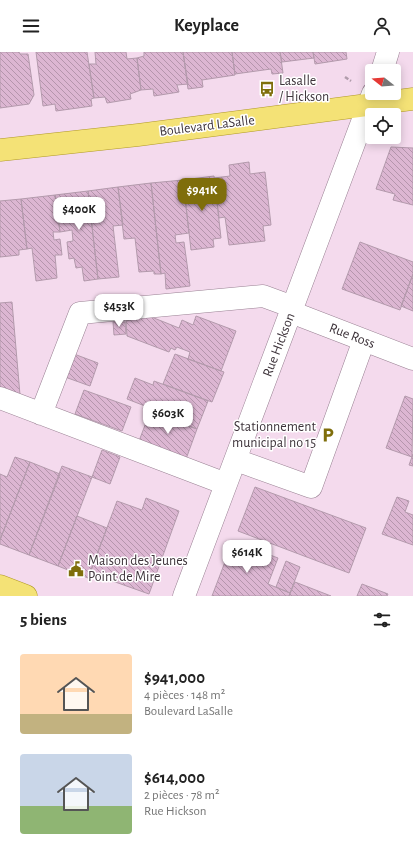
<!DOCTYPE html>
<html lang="fr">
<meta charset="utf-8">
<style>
:root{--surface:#fff;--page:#f6f6f6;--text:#222;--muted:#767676;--accent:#7f6e0b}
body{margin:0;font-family:"Alegreya Sans",sans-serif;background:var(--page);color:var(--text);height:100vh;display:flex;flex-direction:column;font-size:15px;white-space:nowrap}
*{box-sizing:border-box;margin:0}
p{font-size:13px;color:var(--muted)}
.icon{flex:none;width:22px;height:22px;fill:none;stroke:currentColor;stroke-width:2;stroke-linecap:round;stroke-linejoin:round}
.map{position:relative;height:544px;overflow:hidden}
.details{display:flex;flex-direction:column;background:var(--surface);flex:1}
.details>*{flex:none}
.needle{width:26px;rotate:287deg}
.tools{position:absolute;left:365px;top:12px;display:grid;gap:8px}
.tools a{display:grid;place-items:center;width:36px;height:36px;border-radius:4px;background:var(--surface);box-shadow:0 2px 10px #0003;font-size:20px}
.price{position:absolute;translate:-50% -34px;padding:0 9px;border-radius:8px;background:#fff;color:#222;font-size:13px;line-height:26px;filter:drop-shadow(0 1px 2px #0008)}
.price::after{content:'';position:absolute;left:50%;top:24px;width:12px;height:9px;margin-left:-6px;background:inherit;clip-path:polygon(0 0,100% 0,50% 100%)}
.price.active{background:var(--accent);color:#fff}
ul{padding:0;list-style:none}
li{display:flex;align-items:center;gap:12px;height:100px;padding:0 20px}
li span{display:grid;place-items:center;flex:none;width:112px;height:80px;border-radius:4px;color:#555}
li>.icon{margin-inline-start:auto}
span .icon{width:48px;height:48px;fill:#fffc;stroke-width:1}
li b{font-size:17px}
h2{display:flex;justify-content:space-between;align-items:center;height:48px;padding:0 20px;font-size:17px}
header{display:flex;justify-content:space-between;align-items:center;height:52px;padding:0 20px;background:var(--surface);font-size:18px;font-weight:700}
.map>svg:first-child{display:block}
.building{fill:url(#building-back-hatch);stroke:#b39aac}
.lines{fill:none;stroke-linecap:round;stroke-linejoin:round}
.minor-casing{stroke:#998193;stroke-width:23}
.major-casing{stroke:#b09926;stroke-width:23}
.path{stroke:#b09cab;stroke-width:2.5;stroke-dasharray:4 2;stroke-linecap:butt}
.minor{stroke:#fff;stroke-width:22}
.major{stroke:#f4e276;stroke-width:22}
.labels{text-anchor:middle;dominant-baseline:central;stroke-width:3;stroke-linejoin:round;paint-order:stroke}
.poi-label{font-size:14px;fill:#3f353c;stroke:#fff;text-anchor:start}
.street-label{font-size:14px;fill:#3f353c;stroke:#fff}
</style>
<header><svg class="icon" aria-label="menu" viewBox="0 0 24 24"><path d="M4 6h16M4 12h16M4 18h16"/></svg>Keyplace<svg class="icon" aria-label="person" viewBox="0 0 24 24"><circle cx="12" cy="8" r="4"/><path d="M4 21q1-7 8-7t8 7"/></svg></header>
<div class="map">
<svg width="413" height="544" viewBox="0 0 413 544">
<defs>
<pattern id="building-back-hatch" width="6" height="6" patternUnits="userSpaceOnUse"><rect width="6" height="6" fill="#dcb6d2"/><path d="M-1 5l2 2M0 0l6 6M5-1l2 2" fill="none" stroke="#b495ac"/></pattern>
</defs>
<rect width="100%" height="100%" fill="#f4daed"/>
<!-- building -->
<path class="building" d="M0 0H19L20 2H28L34 43 29 52 0 56Z
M36 0H87L94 46 91 47 92 54 56 59 55 52 43 54Z
M95 0H126L127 7 137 6 141 38 130 42 131 47 107 51 105 45 94 46 89 12H96Z
M144 0H183L188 32 177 33 179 40 154 44 153 37 141 38 137 6 144 4Z
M183 0H232L235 23 202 28 203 35 188 37Z
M232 0H280L283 21 272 22 271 17 235 22Z
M280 0H313L314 6 282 10Z
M313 0H346L347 7 315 12Z
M391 95 413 96V153L393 148 395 142 376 137Z
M249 110 250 122 265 120 271 173 263 174 265 189 229 193 225 165 219 166 214 126 230 124 229 113Z
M214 124 221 186 213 187 214 195 191 198 183 128Z
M183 128 189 181 175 183 176 191 184 190 190 234 166 237 165 221 161 222 151 131Z
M151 131 161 222H154V219L139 220 135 186 124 187 118 135Z
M118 135 123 173 113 174 119 225 98 227 88 139Z
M88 139 98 227 84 229 82 215 76 216 74 206 69 207 67 190 73 189 72 178 60 180 55 143Z
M55 143 60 180H53L54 188 60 187 62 203H55L57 226 36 229 32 196 27 197 21 147Z
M21 147 27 197 19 198V203L0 205V149Z
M360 190 413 210V222L400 258 342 237Z
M413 222V259L401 254Z
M12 250 20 343 0 335V251Z
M149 264 179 276 182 268 193 273 196 264 236 279 221 319 188 307 190 300 177 295 175 298 171 296 169 300 127 284 126 269Z
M113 270H125L126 282 114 283Z
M74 302 98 311 90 334 65 325Z
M175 302 224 320 212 350 163 332Z
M135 326 153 333 154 329 208 349 197 377 143 357 145 354 127 347Z
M84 338 131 355 122 379 75 362Z
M405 344 413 347 412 405 386 396Z
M150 360 197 377 186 407 139 389Z
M102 398 120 405 110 432 92 425Z
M413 402V414L409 413Z
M15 405 30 410 0 488V422L7 425Z
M30 410 60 422 29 503 0 492V488Z
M62 414 92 425 58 514 29 503Z
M255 435 366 476 349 521 238 479Z
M397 445 409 449 405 460 413 463V493L382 482Z
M146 446 179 459 149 542 90 521 117 449 142 458Z
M77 464 107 476 88 526 58 514Z
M233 489 278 506 268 532 290 541 289 544H212Z
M286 509 300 515 290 541 276 535Z
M295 530 331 544H289Z
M362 532 388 542 387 544H357Z"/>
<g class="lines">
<!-- minor casing -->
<g class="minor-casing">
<path id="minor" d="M382 19 388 0
M291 260 413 307
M0 346 226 432
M41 362 80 261 263 244 293 255
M236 408 311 435 364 288
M184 544 373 41"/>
</g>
<!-- major casing -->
<g class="major-casing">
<path id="major" d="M0 98 138 83 413 47
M0 534 26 544"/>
</g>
<!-- path -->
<path class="path" d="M345 25 351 29"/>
<!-- minor -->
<use href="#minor" class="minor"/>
<!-- major -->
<use href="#major" class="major"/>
</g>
<!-- icons -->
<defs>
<g id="bus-bare" transform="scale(1.2)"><path d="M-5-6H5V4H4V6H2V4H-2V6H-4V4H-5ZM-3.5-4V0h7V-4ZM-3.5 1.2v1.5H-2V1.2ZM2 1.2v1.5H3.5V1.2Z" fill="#7f6e0b" stroke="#fff" stroke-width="2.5" paint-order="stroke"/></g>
<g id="parking-bare" transform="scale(1.2)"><path d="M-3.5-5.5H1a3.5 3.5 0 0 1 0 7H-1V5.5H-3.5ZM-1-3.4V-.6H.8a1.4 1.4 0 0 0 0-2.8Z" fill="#7f6e0b" stroke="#fff" stroke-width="2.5" paint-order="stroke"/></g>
<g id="civic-bare" transform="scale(1.2)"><path d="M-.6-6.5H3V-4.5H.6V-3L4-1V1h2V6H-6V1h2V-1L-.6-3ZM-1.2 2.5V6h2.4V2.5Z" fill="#7f6e0b" stroke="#fff" stroke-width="2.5" paint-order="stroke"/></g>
</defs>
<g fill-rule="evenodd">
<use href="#bus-bare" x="267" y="37"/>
<use href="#parking-bare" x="328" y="383"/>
<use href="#civic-bare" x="76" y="517"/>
</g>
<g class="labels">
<!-- poi labels -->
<g class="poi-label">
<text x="279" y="29">Lasalle<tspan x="279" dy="16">/ Hickson</tspan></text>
<text x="316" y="375" text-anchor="end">Stationnement<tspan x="316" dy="16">municipal no 15</tspan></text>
<text x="88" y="509">Maison des Jeunes<tspan x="88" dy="16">Point de Mire</tspan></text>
</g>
<!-- street labels -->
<g class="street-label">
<text transform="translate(207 74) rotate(-7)">Boulevard LaSalle</text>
<text transform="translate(352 284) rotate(21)">Rue Ross</text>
<text transform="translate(279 293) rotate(-69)">Rue Hickson</text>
</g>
</g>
</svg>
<div class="tools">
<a><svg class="needle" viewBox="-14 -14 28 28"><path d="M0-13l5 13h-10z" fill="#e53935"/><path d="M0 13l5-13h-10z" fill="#767676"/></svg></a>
<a><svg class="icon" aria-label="locate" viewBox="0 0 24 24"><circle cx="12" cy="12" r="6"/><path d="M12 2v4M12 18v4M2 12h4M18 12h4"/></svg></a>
</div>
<b class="price active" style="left:202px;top:160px">$941K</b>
<b class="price" style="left:79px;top:179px">$400K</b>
<b class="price" style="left:119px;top:276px">$453K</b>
<b class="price" style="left:168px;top:383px">$603K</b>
<b class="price" style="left:247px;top:522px">$614K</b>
</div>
<section class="details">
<h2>5 biens<svg class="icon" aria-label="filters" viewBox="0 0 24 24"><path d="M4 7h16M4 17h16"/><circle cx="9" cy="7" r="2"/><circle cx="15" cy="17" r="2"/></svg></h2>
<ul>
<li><span style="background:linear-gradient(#ffd9b3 75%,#c2b280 0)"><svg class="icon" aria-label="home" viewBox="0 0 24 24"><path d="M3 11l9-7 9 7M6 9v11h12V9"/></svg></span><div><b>$941,000</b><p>4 pièces · 148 m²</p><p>Boulevard LaSalle</p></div></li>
<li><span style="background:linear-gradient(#c9d6e8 65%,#8fb573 0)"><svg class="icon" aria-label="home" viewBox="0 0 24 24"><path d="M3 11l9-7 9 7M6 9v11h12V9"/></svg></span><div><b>$614,000</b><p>2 pièces · 78 m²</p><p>Rue Hickson</p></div></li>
</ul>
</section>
